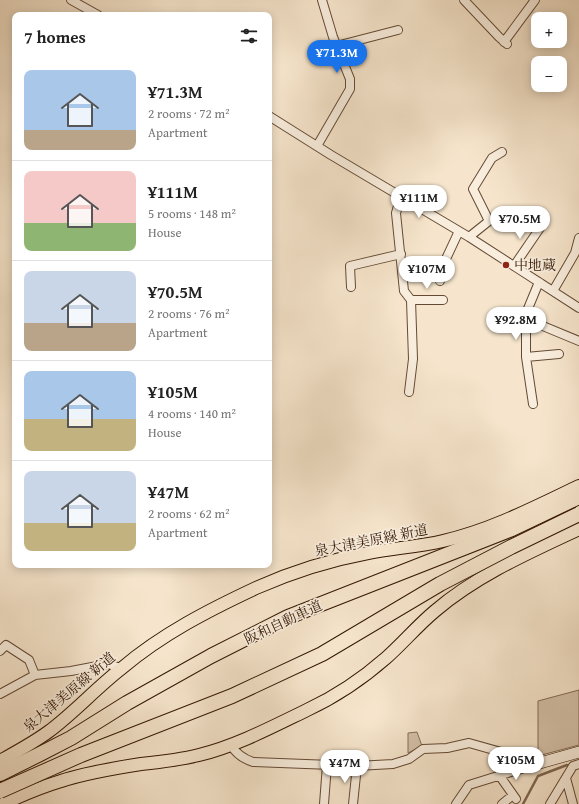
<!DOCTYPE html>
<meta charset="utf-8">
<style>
:root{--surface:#fff;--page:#f6f6f6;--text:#222;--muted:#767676;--line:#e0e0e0;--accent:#1a73e8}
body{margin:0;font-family:"Gentium Book Plus","Noto Serif JP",serif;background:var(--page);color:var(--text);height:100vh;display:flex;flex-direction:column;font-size:15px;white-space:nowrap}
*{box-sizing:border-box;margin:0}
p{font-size:13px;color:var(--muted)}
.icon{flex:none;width:22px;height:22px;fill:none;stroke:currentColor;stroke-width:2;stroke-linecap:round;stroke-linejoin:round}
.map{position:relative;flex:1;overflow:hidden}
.panel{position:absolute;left:12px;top:12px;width:260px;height:556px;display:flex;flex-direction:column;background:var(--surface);border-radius:8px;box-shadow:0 2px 10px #0003}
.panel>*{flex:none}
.tools{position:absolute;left:531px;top:12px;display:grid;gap:8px}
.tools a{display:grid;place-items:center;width:36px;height:36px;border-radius:8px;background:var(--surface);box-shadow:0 2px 10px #0003;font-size:20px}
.price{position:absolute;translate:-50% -34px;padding:0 9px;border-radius:14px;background:#fff;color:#222;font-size:13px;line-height:26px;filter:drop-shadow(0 1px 2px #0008)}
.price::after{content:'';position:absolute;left:50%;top:24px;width:12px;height:9px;margin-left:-6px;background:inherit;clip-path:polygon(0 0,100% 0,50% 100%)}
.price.current{background:var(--accent);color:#fff}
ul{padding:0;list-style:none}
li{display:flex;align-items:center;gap:12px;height:100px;padding:0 12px}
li+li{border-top:1px solid var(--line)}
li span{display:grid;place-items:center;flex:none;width:112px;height:80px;border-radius:8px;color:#555}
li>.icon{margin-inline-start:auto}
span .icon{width:48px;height:48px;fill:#fffc;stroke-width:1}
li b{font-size:17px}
h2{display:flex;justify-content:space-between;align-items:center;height:48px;padding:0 12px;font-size:17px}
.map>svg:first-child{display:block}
.green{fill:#d5c2aa;stroke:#846c56}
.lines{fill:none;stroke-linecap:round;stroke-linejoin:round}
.stream{stroke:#806952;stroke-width:2.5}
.street-casing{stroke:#644a34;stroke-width:10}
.secondary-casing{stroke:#331702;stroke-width:12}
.primary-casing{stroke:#331702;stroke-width:14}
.highway-casing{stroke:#331702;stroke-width:16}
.street{stroke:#f9eede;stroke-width:8}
.secondary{stroke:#f9eede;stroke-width:11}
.primary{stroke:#f6e5cc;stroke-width:12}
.highway{stroke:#f6e5cc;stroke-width:14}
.highway-bridge-casing{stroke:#331702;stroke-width:16;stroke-linecap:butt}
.highway-bridge{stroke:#f6e5cc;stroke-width:14}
.poi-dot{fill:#8f2418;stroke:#f9eede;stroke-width:1.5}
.labels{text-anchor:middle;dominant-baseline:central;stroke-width:3.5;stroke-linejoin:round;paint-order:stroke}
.poi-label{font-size:14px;fill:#331702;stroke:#f9eede;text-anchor:start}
.street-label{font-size:14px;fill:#331702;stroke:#f9eede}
</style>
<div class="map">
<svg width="579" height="804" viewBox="0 0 579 804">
<rect width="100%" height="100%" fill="#f6e5cc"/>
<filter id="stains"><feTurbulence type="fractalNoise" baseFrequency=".005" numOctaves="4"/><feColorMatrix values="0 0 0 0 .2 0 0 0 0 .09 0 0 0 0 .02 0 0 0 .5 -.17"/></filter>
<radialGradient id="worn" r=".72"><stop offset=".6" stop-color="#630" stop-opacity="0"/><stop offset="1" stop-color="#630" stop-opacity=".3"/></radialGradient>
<!-- green -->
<path class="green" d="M579 690V745L538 756V701Z
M417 732 422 746 408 753V733Z"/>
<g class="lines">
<!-- stream -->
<path class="stream" d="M523 804 538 776 567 765"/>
<!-- street casing -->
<g class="street-casing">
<path id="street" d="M71 0 98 15
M464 0 499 37 507 44
M504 42 535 0
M336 46 398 30
M269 116 331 155 469 237 579 308
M317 146 350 89V79L333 37 322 0
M401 196 396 213 404 291 411 300 413 359 409 392
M469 237 489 221 473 189 492 158 502 152
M514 266 542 225
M402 268 442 275
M440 281 445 261 459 231
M351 287 350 266 401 254
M553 291 575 253 579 238
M411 300H443
M526 319 579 341
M526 357 559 354
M533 404 526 357V326L527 311 539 282
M0 651 6 645 29 660 35 675
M0 694 35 675 71 671 108 664 121 668
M231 745C236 754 244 759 253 762L357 766 393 764 409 759 423 749 447 748 469 743 540 763
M499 775 516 799
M566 778 573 804
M324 804 327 765
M353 804 357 766
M456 804 469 785 540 763
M502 804 513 795
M550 804 573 766 579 764"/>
</g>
<!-- secondary casing -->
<g class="secondary-casing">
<path id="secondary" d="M540 763 579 752"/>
</g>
<!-- primary casing -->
<g class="primary-casing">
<path id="primary" d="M0 761C16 752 33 743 48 732 74 713 96 688 122 668 162 634 209 610 256 588 292 572 330 560 368 553 393 548 418 547 443 541 491 530 535 507 579 486
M3 804C22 795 41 787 61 781 85 773 115 768 141 764 160 762 179 760 199 755 236 746 272 727 307 710 335 697 362 679 386 658 403 643 417 626 435 611 477 575 530 552 579 529"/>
</g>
<!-- highway casing -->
<g class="highway-casing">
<path id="highway" d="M0 774 40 754 71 738 127 703 211 656 288 617 512 529 579 497"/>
</g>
<!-- street -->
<use href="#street" class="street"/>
<!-- secondary -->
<use href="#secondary" class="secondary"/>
<!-- primary -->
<use href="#primary" class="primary"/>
<!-- highway -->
<use href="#highway" class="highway"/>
<!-- highway-bridge casing -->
<g class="highway-bridge-casing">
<path id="highway-bridge" d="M0 791 81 755 232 696 322 654 440 584 511 547 579 514"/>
</g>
<!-- highway-bridge -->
<use href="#highway-bridge" class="highway-bridge"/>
</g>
<!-- markers -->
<circle class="poi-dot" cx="506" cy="265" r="4"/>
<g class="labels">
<!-- poi labels -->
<g class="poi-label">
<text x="514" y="265">中地蔵</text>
</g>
<!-- street labels -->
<g class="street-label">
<text transform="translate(371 540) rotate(-11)">泉大津美原線 新道</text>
<text transform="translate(283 622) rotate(-25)">阪和自動車道</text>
<text transform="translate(69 692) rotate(-40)">泉大津美原線 新道</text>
</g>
</g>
<rect width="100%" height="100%" filter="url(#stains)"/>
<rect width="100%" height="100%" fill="url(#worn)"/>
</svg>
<div class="tools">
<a>+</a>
<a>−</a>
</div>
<b class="price current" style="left:337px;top:74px">¥71.3M</b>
<b class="price" style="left:419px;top:219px">¥111M</b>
<b class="price" style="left:520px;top:240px">¥70.5M</b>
<b class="price" style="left:427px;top:290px">¥107M</b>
<b class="price" style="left:516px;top:341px">¥92.8M</b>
<b class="price" style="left:516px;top:781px">¥105M</b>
<b class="price" style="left:345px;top:784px">¥47M</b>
<section class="panel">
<h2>7 homes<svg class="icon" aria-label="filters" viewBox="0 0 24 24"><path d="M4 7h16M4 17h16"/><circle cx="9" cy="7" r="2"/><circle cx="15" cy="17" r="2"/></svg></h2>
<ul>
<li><span style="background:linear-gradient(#a9c7e8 75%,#b9a48a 0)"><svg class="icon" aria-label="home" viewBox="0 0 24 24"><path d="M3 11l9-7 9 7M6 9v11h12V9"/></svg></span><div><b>¥71.3M</b><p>2 rooms · 72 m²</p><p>Apartment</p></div></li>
<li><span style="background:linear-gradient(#f6c9c9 65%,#8fb573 0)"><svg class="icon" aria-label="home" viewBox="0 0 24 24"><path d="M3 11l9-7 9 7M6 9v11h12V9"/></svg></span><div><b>¥111M</b><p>5 rooms · 148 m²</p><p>House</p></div></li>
<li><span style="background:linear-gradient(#c9d6e8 65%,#b9a48a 0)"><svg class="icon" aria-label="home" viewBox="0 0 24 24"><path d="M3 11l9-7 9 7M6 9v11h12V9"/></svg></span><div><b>¥70.5M</b><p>2 rooms · 76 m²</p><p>Apartment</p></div></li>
<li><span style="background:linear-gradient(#a9c7e8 60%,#c2b280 0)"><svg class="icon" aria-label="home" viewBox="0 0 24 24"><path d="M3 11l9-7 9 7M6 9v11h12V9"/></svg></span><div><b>¥105M</b><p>4 rooms · 140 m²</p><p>House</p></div></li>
<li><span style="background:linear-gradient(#c9d6e8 65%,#c2b280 0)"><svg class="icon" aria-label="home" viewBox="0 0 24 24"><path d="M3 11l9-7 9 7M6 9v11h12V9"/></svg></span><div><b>¥47M</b><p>2 rooms · 62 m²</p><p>Apartment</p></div></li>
</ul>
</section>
</div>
